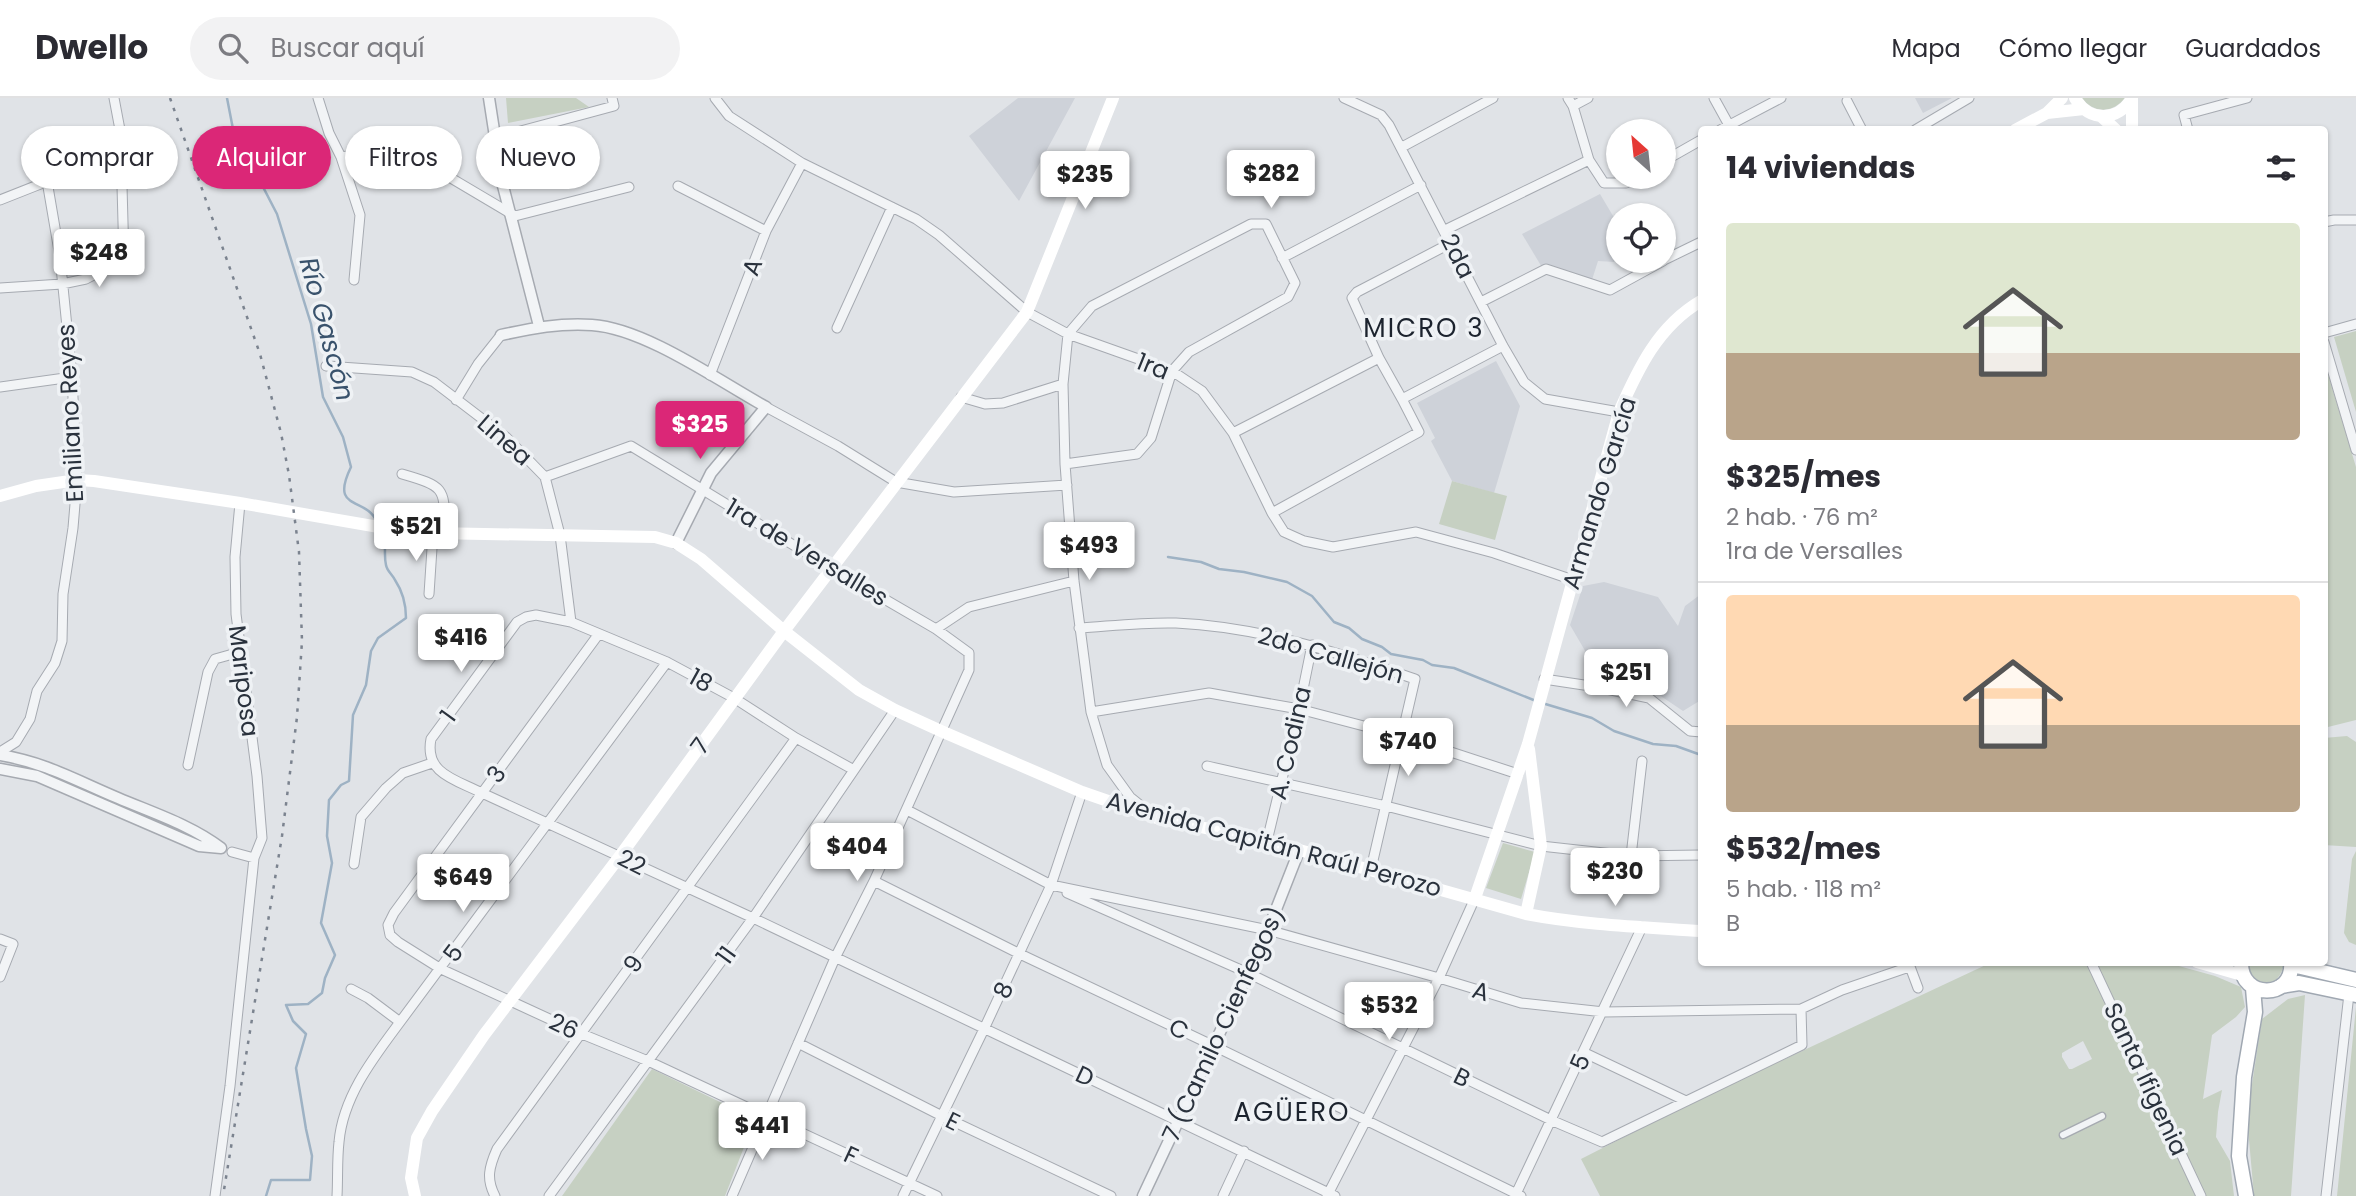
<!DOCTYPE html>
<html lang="es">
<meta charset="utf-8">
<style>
:root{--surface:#fff;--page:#f2f2f3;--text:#2b2b33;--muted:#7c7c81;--line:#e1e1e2;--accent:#db2777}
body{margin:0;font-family:Poppins,sans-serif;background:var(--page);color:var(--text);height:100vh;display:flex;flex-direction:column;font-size:26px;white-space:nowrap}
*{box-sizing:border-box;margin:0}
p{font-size:23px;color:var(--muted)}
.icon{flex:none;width:38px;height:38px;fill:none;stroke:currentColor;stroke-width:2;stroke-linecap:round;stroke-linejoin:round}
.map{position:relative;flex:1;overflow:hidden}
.sheet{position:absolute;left:1698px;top:28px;width:630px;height:840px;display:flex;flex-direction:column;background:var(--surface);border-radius:7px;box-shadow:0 2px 5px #0004}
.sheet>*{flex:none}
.top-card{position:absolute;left:21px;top:28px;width:665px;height:63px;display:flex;gap:14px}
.needle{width:46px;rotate:333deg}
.controls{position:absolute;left:1606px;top:21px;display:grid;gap:14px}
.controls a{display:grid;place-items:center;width:70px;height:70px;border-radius:50%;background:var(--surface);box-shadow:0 2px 5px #0004;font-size:35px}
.price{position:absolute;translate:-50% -60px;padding:0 16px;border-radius:7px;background:#fff;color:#222;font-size:23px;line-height:46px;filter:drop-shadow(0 2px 4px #0008)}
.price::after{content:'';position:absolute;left:50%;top:42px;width:21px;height:16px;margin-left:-10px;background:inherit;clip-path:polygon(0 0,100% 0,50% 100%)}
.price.selected{background:var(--accent);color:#fff}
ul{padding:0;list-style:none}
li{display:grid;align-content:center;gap:14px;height:371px;padding:0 28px}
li+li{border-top:2px solid var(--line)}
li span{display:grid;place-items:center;height:217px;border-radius:7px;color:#555}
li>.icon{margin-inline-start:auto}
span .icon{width:126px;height:126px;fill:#fffc;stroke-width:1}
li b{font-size:30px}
h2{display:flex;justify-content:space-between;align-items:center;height:84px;padding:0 28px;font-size:30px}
.chip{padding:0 24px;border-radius:32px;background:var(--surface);box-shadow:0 2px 5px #0004;font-size:24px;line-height:63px}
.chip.selected{background:var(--accent);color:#fff}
header{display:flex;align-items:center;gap:42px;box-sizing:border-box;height:98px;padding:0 35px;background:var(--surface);border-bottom:2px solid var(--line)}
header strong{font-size:33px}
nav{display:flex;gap:38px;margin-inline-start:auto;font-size:24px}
.search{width:490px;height:63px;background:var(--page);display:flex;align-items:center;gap:18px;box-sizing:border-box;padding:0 24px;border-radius:38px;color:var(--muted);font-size:26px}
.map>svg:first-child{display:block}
.built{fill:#ced2d9}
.green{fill:#c6d0c2;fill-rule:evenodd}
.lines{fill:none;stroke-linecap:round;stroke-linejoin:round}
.stream{stroke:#9eb2c4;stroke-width:2.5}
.pedestrian-casing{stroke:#a6aab1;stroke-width:9}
.minor-casing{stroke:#a6aab1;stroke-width:11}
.tertiary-casing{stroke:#a6aab1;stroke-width:13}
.primary-casing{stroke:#a0a8b2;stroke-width:17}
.pedestrian{stroke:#f2f4f6;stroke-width:6}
.minor{stroke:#f2f4f6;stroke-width:9}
.tertiary{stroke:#f2f4f6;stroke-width:10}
.secondary{stroke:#fff;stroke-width:12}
.primary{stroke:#fff;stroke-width:14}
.rail{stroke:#7b838f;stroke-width:2.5;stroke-dasharray:3.5 7;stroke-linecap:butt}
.labels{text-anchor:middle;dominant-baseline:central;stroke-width:7;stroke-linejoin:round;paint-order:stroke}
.street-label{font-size:24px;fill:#2a323d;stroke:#eff2f5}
.neighbourhood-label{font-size:26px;letter-spacing:2px;fill:#1c232e;stroke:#eff2f5}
.water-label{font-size:26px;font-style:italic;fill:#39526c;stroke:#eff2f5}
</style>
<header>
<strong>Dwello</strong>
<div class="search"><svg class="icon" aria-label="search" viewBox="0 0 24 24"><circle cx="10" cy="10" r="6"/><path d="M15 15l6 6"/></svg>Buscar aquí</div>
<nav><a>Mapa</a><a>Cómo llegar</a><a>Guardados</a></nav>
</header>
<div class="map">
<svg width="2356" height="1098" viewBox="0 0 2356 1098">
<rect width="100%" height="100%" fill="#e0e3e7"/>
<!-- built -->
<path class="built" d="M1018 0H1075L1019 103 969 38Z
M1915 0H1952L1923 15Z
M1600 96 1619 128V152L1614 164 1598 163 1591 185 1543 171 1522 136Z
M1496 263 1520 308 1494 395 1452 383 1431 343 1435 340 1417 305Z
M1604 484 1658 499 1678 528 1685 508 1701 496V602L1683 613 1625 574 1598 575 1570 527 1583 488Z"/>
<!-- green -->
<path class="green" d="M506 0H576L589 9 508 25Z
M2082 0H2125C2113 15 2094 16 2082 0Z
M2356 233V314L2334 239Z
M2324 263 2356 369V622L2324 630Z
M1452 383 1507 398 1495 442 1439 426Z
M2347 638 2356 644V749L2324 747V640Z
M1503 745 1535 754 1521 801 1486 790Z
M2356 753V847L2349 844 2344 835 2352 761Z
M2245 864 2284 865C2281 882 2271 889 2254 885Z
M1990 865H2168L2215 878 2241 889 2245 909 2236 919 2212 937 2203 1001 2222 992 2218 1014 2216 1039 2230 1063 2234 1098H1600L1581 1061 1691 1005ZM2083 943 2092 961 2072 971H2069L2062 959V955Z
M2305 897 2291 1098H2254L2247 1019 2262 921 2288 901Z
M2356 909V1098H2337Z
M652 971 755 1021 725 1098H562Z"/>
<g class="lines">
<!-- stream -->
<path class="stream" d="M227 0 233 31 277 116 311 226 323 299 343 339 351 369C329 414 366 398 377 424
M1168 459 1201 464 1219 471 1244 474 1287 484 1312 498 1334 524 1349 530 1362 541 1382 549 1391 556 1423 562 1432 567 1454 570 1536 603
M1542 605 1592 620 1614 633 1653 646 1676 648 1701 657
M266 1098 271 1082H310L312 1058 306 1031 296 970 306 936 293 923 286 907 308 906 322 895 325 880 335 857 321 825 332 765 327 738 329 702 341 687 349 683 353 617 366 587 371 553 378 540 406 520C406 505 403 494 395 482 392 476 387 473 386 467 383 453 388 448 381 433"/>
<!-- pedestrian casing -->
<g class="pedestrian-casing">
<path id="pedestrian" d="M2063 1037 2102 1018"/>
</g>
<!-- minor casing -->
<g class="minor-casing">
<path id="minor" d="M318 0 329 35 341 59 388 52 407 54 515 118 629 89
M715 0 729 18 802 65 916 121 939 137 1027 214 1068 236 1172 273 1202 293 1233 335 1272 415 1284 434 1304 443 1333 449 1416 434 1494 455 1573 482
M1344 0 1381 17 1389 27 1503 248 1524 284 1545 301 1619 314
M1568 0 1573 8 1589 62 1604 85H1626L1637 79
M1714 0 1730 29
M1847 3 1862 32
M1573 8 1588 0
M1720 32 1781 0
M1915 32 1969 0
M2188 32 2184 17 2247 0
M495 40 614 8 612 0
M1402 49 1493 0
M341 59 360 117 354 182
M1664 63 1701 42
M678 88 766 133
M0 102 124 53
M2324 124 2334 122H2356
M1445 132 1589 62
M1451 145 1357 194 1352 200 1379 260 1402 301 1503 248
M1282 160 1421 87
M1664 162 1701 144
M0 190 62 186 86 181 124 161 122 88 124 53 114 0
M1481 204 1546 171 1610 192 1663 163
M837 230 892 109
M2324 235 2356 226
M2324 244 2356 352
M326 268 412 274 434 284 506 339 545 379 560 437 571 524
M710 277 766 133 802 65
M0 289 72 279
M961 299 985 306 1003 305 1063 286
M456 302 478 266 501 237
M766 309 838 348 896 384 954 394 1067 387
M1233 335 1379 260
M1065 366 1137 356 1151 340 1172 273 1189 254 1288 199 1295 185 1266 126H1251L1092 208 1068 236 1063 286 1065 366 1074 483 1091 614 1107 667 1130 699 1150 715
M402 376C447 389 444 390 445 435
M545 379 631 348 831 470 936 531 969 555V572L874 783 835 860 732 1098
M1272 415 1419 334 1402 301
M429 496 433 435
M1079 530C1111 528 1144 524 1176 525 1261 529 1336 554 1415 581L1371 771
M936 531 969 509 1074 483
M598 537 394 815 388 827 390 837 398 844 441 871 582 936 648 963 937 1098
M1544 581 1597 589 1649 600 1690 633 1701 634
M1091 614 1209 595 1299 611 1402 638 1518 676
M0 654 16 644 30 621 37 593 55 565 62 543 63 496 73 430 77 382 72 279 60 159 47 83
M188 667 208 574 215 561 240 554
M1207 668 1386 708 1541 748 1631 758 1701 757
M854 672 796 640 734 600 667 564 571 524 536 517 526 519 517 524 431 641C424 676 457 682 482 695L753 820 1335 1098
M907 712 1051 787 1268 832 1439 880 1521 905 1604 914 1801 911 1842 892 1909 869
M1267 743 1299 611 1312 547
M232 754 254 760
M1631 758 1642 663
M354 766 361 719 386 690 403 675 432 665
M874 783 1020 856 1214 948 1521 1098
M1067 795 1248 875 1553 1023 1602 1044 1802 947 1801 911
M0 841 13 846 0 879
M2091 864 2201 1098
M1909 866 1918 890
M351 891 368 900 400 924
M798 945 942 1018 1111 1098
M1585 955 1686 1003
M215 1098 230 988 254 760 262 740 257 678 236 516 235 459 240 405
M337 1098C338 1080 337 1061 339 1044 343 998 374 959 400 924L667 564
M495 1098C486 1081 489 1069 497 1051L796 640
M549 1098 753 820 895 612
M903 1098 984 931 1051 787 1082 694
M1223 1098 1244 1053
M1327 1098 1439 880 1475 800
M1515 1098 1642 829
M2326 1098 2349 896"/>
</g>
<!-- tertiary casing -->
<g class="tertiary-casing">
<path id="tertiary" d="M489 0 502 84 539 228
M501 237C533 230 559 225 592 227 644 230 719 283 766 309L711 375 676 445
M0 657C47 665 75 682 118 700 153 715 191 727 221 750L199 748 37 678 0 671
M1143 1098 1268 832 1299 753"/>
</g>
<!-- primary casing -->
<g class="primary-casing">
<path id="primary" d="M2241 864C2240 903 2295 901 2291 864
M2295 864 2301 869 2356 882
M2281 888 2299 885 2356 897
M2246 1098 2239 1058 2244 979 2255 914 2253 890"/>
</g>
<!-- pedestrian -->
<use href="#pedestrian" class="pedestrian"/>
<!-- minor -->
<use href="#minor" class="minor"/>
<!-- tertiary -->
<use href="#tertiary" class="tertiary"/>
<!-- secondary -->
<path class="secondary" d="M2075 0C2089 25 2119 23 2132 0
M2132 2V32
M2047 15 2084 11
M2102 19 2116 32
M2015 32 2047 15 2062 0
M0 398 36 388 77 382 94 383 240 405 396 432 433 435 655 439 676 445 701 461 784 533 859 592 895 612 941 633 1082 694 1157 720 1267 743 1526 816C1584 827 1643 829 1701 833
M1475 800 1528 646 1619 314C1638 271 1658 228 1701 203
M1526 816 1541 748 1529 651
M2197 864 2242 877
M415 1098 411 1080 417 1040 432 1013 484 937 620 758 784 533 1027 214 1113 0"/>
<!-- primary -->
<use href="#primary" class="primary"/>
<!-- rail -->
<path class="rail" d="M170 0 260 256 281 335 289 377 299 454 302 543 297 619 282 738 223 1098"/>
</g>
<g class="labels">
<!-- street labels -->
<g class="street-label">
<text transform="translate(1458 158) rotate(63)">2da</text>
<text transform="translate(752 169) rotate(-69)">A</text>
<text transform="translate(1153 268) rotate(22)">1ra</text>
<text transform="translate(70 315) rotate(-93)">Emiliano Reyes</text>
<text transform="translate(505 342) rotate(41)">Linea</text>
<text transform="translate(1599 395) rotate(-73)">Armando García</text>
<text transform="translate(807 454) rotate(31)">1ra de Versalles</text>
<text transform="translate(1331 557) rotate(16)">2do Callejón</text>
<text transform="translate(701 582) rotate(29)">18</text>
<text transform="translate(244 583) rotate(83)">Mariposa</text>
<text transform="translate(448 618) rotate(-54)">1</text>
<text transform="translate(1290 645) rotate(-77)">A. Codina</text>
<text transform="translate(700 648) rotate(-54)">7</text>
<text transform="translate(496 676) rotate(-54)">3</text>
<text transform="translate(1274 746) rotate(15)">Avenida Capitán Raúl Perozo</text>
<text transform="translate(632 764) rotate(26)">22</text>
<text transform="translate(453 855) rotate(-53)">5</text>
<text transform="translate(726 857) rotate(-54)">11</text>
<text transform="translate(633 866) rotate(-54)">9</text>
<text transform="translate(1003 892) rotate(-65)">8</text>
<text transform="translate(1481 893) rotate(17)">A</text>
<text transform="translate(1223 926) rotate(-65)">7 (Camilo Cienfegos)</text>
<text transform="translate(564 928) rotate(25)">26</text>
<text transform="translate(1179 931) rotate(25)">C</text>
<text transform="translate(1580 964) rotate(-65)">5</text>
<text transform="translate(1085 978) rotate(25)">D</text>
<text transform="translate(1462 979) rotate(26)">B</text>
<text transform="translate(2146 981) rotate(65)">Santa Ifigenia</text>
<text transform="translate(953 1023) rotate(26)">E</text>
<text transform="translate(851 1057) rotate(25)">F</text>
</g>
<!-- neighbourhood labels -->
<g class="neighbourhood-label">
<text x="1424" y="230">MICRO 3</text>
<text x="1292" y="1014">AGÜERO</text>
</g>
<!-- water labels -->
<g class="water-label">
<text transform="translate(327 231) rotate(75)">Río Gascón</text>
</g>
</g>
</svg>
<div class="controls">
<a><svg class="needle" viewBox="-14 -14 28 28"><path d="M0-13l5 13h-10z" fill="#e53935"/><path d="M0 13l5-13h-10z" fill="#7c7c81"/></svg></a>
<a><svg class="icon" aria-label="locate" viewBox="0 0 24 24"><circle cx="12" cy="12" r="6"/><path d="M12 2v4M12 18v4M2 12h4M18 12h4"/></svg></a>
</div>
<b class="price" style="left:1271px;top:112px">$282</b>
<b class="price" style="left:1085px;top:113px">$235</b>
<b class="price" style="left:99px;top:191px">$248</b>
<b class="price selected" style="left:700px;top:363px">$325</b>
<b class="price" style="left:416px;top:465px">$521</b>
<b class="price" style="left:1089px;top:484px">$493</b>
<b class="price" style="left:461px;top:576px">$416</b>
<b class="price" style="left:1626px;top:611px">$251</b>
<b class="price" style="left:1408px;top:680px">$740</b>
<b class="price" style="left:857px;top:785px">$404</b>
<b class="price" style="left:1615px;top:810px">$230</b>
<b class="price" style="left:463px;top:816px">$649</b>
<b class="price" style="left:1389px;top:944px">$532</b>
<b class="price" style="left:762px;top:1064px">$441</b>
<div class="top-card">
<a class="chip">Comprar</a>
<a class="chip selected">Alquilar</a>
<a class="chip">Filtros</a>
<a class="chip">Nuevo</a>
</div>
<section class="sheet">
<h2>14 viviendas<svg class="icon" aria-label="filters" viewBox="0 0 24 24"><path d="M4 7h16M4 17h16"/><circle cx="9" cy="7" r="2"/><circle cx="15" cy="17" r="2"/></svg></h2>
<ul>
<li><span style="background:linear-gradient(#dfe7d0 60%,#b9a48a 0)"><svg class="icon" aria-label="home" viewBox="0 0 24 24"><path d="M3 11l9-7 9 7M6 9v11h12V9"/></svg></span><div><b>$325/mes</b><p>2 hab. · 76 m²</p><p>1ra de Versalles</p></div></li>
<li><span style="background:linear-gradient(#ffd9b3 60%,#b9a48a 0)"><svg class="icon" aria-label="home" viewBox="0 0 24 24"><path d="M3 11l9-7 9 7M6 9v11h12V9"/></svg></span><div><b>$532/mes</b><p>5 hab. · 118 m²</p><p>B</p></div></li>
</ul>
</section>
</div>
